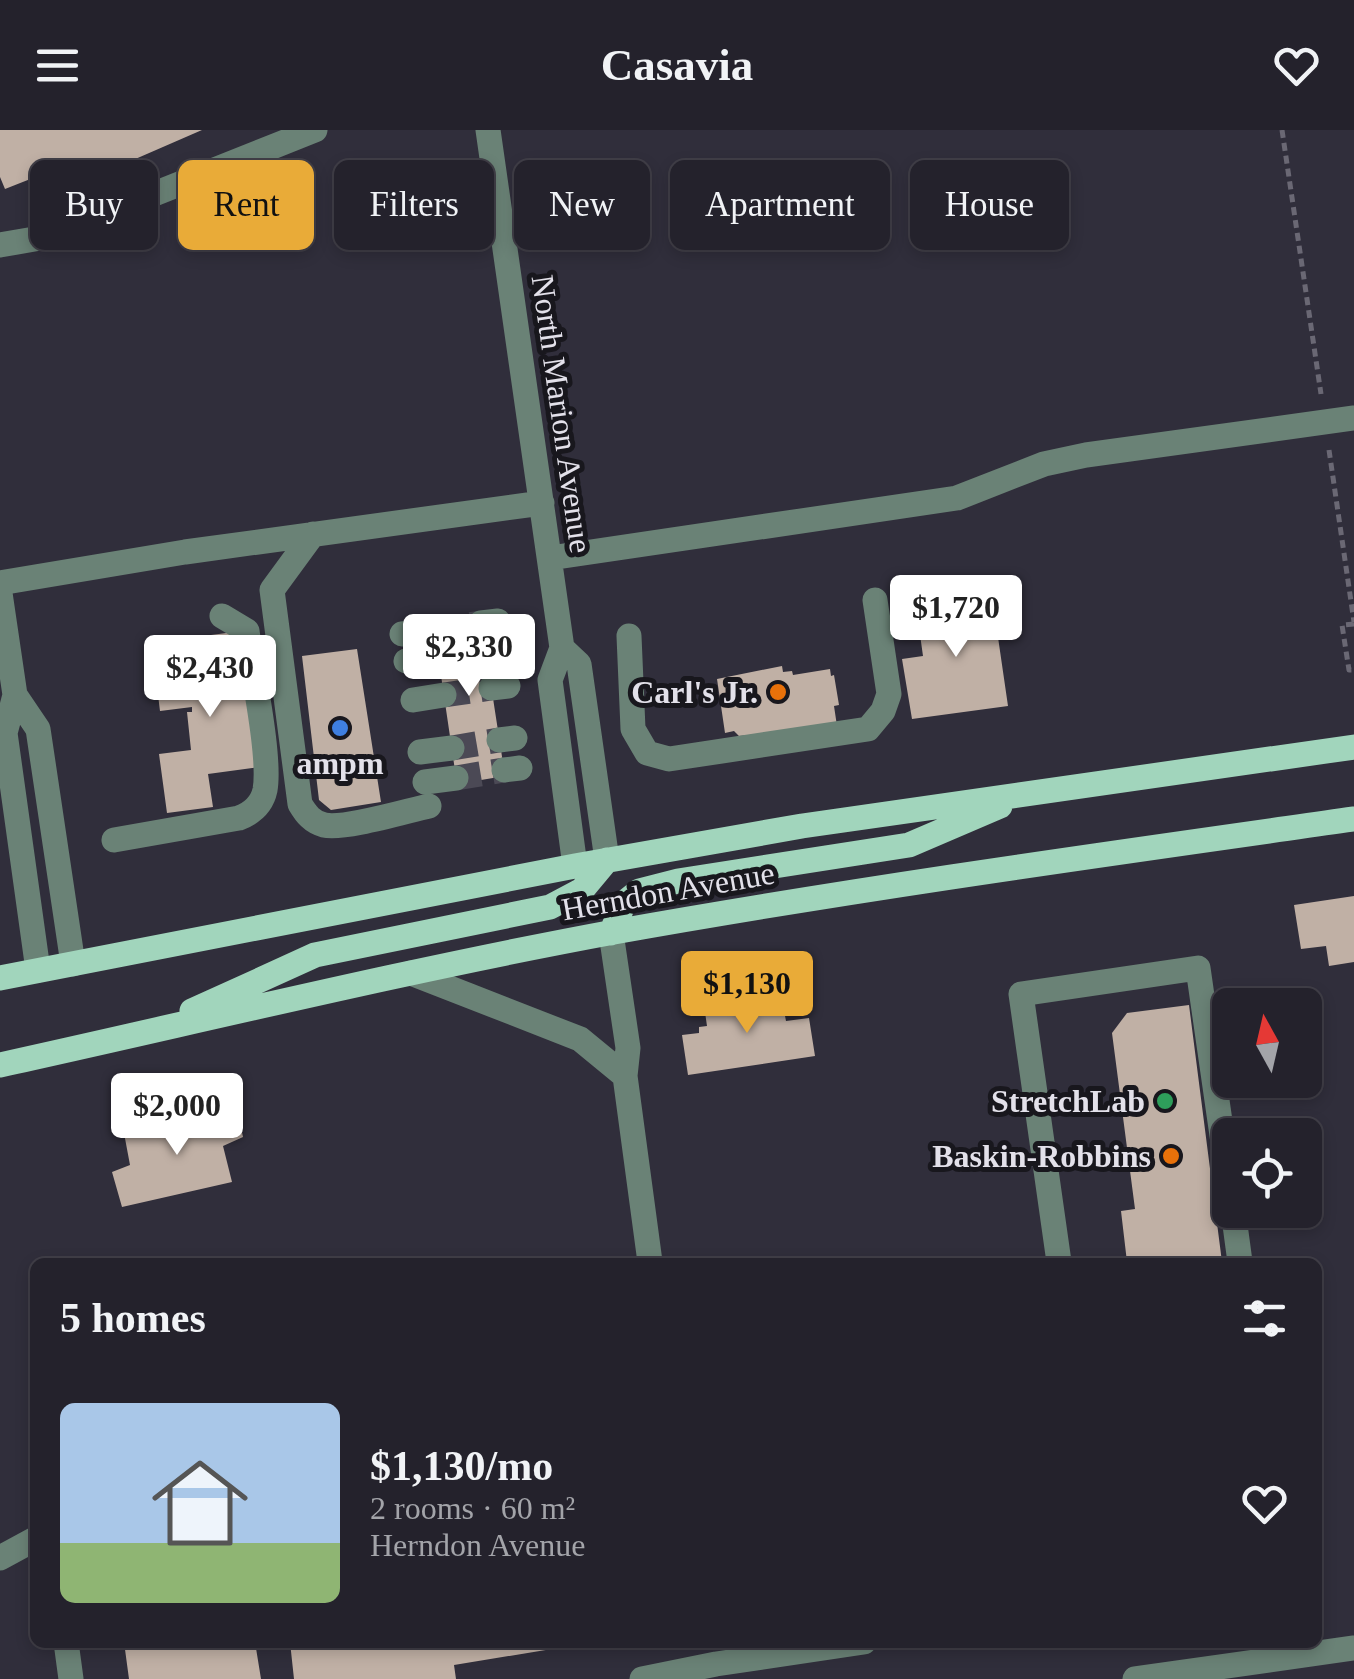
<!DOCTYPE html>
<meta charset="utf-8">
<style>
:root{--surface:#24222c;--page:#2c2a34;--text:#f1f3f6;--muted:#a3a4a9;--line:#413f48;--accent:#e9ab38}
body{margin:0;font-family:Georgia,serif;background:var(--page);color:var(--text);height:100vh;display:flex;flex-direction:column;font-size:38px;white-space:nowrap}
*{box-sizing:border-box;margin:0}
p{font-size:32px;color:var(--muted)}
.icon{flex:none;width:55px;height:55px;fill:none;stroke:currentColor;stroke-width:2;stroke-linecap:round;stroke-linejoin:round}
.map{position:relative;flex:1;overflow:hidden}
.drawer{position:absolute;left:30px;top:1128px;width:1292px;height:390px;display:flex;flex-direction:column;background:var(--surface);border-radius:15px;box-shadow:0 5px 15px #0003,0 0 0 2px var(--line)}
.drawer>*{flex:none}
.hud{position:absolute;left:30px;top:30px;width:1295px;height:90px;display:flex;gap:20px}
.needle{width:65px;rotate:352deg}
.tools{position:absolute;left:1212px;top:858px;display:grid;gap:20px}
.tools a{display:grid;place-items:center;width:110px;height:110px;border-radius:15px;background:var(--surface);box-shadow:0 5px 15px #0003,0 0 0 2px var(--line);font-size:50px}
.price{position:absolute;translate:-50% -85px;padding:0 22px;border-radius:10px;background:#fff;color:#222;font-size:32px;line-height:65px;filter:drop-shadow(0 2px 5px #0008)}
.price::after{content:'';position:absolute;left:50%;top:60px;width:30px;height:22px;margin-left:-15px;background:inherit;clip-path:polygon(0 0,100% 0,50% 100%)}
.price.selected{background:var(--accent);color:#111}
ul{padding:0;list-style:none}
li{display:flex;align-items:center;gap:30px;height:250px;padding:0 30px}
li span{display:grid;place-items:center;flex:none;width:280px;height:200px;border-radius:15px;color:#555}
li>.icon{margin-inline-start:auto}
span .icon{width:120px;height:120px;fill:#fffc;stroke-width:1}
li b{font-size:42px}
h2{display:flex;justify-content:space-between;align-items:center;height:120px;padding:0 30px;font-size:42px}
.pill{padding:0 35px;border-radius:15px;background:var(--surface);box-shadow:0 5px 15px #0003,0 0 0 2px var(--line);font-size:35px;line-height:90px}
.pill.selected{background:var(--accent);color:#111}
header{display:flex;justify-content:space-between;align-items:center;height:130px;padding:0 30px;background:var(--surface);font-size:45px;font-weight:800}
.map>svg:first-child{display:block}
.building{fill:#c0b0a5}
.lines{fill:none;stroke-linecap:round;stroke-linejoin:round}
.minor-tunnel{stroke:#4b4955;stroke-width:25;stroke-dasharray:25 12;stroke-linecap:butt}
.path{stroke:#6a6874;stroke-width:5;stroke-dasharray:8 5;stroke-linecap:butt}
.minor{stroke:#6a8276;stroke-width:25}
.major{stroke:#a1d5bc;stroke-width:25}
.food-dot{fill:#e8710a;stroke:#18171d;stroke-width:4}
.shop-dot{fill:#3f7fe0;stroke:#18171d;stroke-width:4}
.leisure-dot{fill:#2e9e5b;stroke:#18171d;stroke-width:4}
.labels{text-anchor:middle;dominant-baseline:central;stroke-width:10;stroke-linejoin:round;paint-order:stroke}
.street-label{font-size:32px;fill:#e3e1ea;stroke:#18171d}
.poi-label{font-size:32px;font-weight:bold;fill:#e3e1ea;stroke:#18171d;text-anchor:end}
</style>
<header><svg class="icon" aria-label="menu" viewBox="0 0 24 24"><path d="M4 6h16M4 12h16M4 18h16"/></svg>Casavia<svg class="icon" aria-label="heart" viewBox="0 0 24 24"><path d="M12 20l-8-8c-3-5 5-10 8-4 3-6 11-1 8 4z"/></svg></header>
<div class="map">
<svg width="1354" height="1549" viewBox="0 0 1354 1549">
<rect width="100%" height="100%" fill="#302e3b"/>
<!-- building -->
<path class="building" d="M0 0H202L48 67 38 46 5 59 0 47Z
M992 466 1008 576 912 589 902 529 923 526 916 476Z
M480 484 505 646 457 654 433 491Z
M242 501 260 637 208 644 213 677 167 683 159 624 191 620 187 582H192V577L160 581 157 557 186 554 180 509Z
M357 519 381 672 331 680 319 670 302 526Z
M782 536 783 542 792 541 793 545 830 539 831 546 834 545 839 575 834 576 837 596 739 606 734 601 725 603 717 549Z
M1354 766V832L1329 836 1326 816 1301 819 1294 775Z
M781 865 786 891 809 888 815 926 688 945 682 905 699 903V897L707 896 704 875Z
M1189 875 1222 1132H1127L1121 1081 1135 1079 1112 903 1127 883Z
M237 979 243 1007 223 1016 232 1052 122 1077 112 1042 130 1035 124 1003Z
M124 1512H255L261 1549H129Z
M290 1512H576V1515L454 1535 456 1549H294Z"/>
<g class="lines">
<!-- minor-tunnel -->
<path class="minor-tunnel" d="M434 500 481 493
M438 526 485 519
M444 565 491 558
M452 618 499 610
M456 648 504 640"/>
<!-- path -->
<path class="path" d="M1282 0 1321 264
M1329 320 1354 492
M1354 494 1342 495 1349 540H1354"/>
<!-- minor -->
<path class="minor" d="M488 0 562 518 550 550 575 736
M0 115 46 107 315 0
M313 404 272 460 300 674C306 684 312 692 324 695 343 700 406 681 429 676
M550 428 957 368 1044 334 1086 325 1354 288
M0 453 185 422 542 373
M0 463 15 565 5 603 38 840
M481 493 498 491
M402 504 434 500
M629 506 633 599 647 623 669 629 868 599 883 581 889 564 875 470
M562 518 579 534 607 730
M485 519 502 517
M406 531 438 526
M491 558 508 556
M15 565 38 599 73 834
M413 570 444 565
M499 610 515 608
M420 622 452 618
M504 640 520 638
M425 652 456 648
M114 710 239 688C252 683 262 674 265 660 271 627 252 539 247 501L222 486
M611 803 628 918 625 946 650 1132
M411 843 580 909 625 946
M1233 1080 1240 1132
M1059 1132 1021 864 1198 838 1230 1061
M0 1428 35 1409
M66 1512 71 1549
M642 1549 716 1534 864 1512
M1135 1549 1354 1518"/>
<!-- major -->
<path class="major" d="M611 803 624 773 639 761 678 751 909 715 1000 676
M0 848 575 736 802 696 1354 617
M192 881 315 825 550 777 582 760 607 730
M0 935C204 890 408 840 614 802 860 758 1107 724 1354 689"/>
</g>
<!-- markers -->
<g class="food-dot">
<circle cx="778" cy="562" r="10"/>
<circle cx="1171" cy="1026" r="10"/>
</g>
<circle class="shop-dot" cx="340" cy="598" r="10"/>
<circle class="leisure-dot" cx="1165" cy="971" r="10"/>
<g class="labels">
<!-- street labels -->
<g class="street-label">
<text transform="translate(562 284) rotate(82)">North Marion Avenue</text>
<text transform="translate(668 761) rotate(-10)">Herndon Avenue</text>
</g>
<!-- poi labels -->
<g class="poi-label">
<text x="758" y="562">Carl's Jr.</text>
<text x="340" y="633" text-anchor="middle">ampm</text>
<text x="1145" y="971">StretchLab</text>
<text x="1151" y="1026">Baskin-Robbins</text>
</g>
</g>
</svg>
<div class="tools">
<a><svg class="needle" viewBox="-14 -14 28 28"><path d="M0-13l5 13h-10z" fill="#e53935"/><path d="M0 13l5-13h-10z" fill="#a3a4a9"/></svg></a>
<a><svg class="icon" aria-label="locate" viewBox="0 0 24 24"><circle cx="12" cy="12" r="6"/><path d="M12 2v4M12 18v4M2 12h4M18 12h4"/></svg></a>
</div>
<b class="price" style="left:956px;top:530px">$1,720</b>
<b class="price" style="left:469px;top:569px">$2,330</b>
<b class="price" style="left:210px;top:590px">$2,430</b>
<b class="price selected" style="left:747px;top:906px">$1,130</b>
<b class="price" style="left:177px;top:1028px">$2,000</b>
<div class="hud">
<a class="pill">Buy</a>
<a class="pill selected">Rent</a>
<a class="pill">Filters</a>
<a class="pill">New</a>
<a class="pill">Apartment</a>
<a class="pill">House</a>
</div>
<section class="drawer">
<h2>5 homes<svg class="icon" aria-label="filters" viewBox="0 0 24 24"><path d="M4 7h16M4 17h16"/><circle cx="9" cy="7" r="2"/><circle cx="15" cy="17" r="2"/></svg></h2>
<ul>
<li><span style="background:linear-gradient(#a9c7e8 70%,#8fb573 0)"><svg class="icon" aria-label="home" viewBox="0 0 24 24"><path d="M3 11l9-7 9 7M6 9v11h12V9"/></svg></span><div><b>$1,130/mo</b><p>2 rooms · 60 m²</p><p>Herndon Avenue</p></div><svg class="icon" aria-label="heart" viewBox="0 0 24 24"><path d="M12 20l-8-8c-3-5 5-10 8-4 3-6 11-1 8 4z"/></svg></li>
</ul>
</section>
</div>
